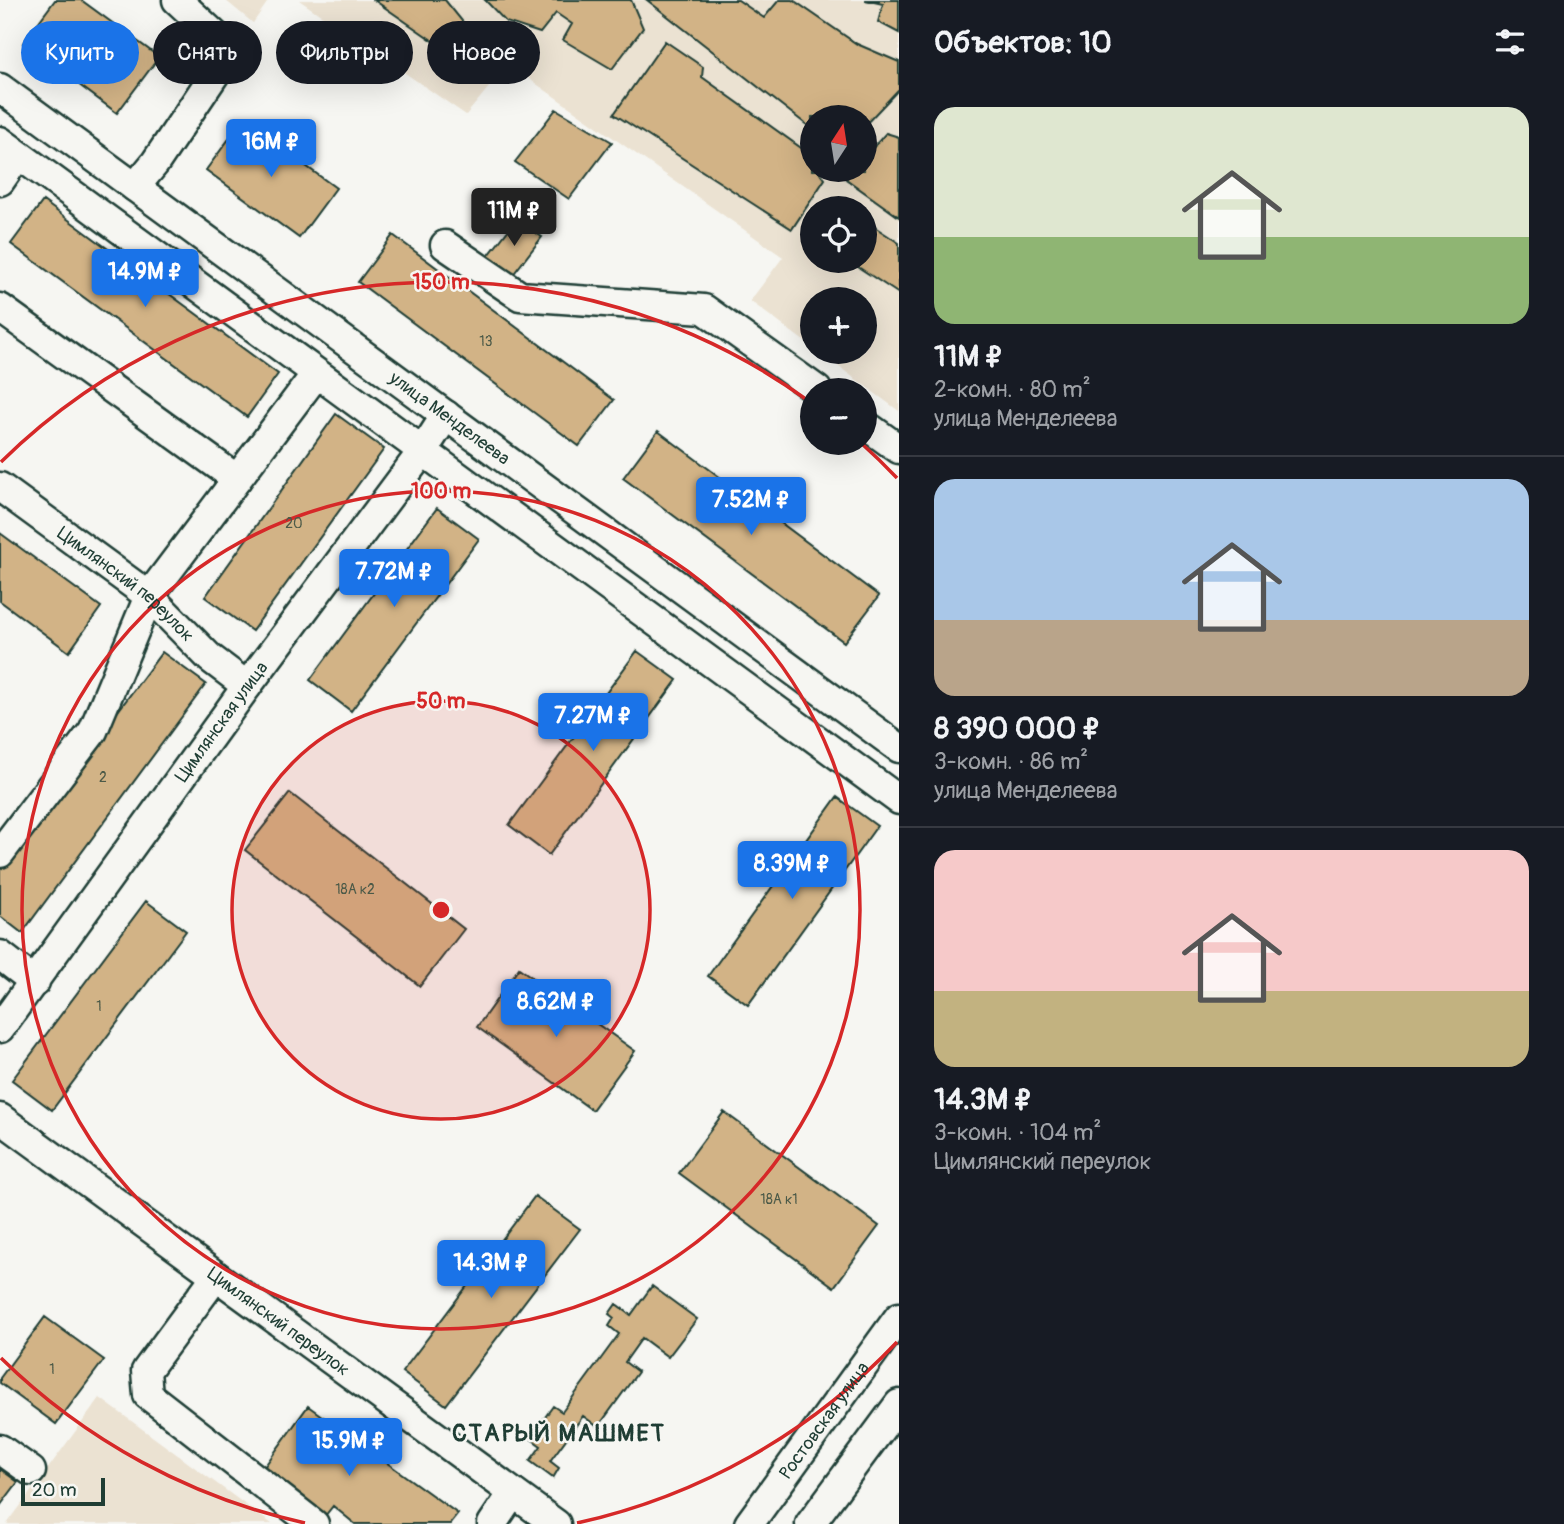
<!DOCTYPE html>
<html lang="ru">
<meta charset="utf-8">
<style>
:root{--surface:#171b24;--page:#242831;--text:#f1f3f6;--muted:#9ea1a6;--line:#363941;--accent:#1a73e8}
body{margin:0;font-family:Pangolin,sans-serif;background:var(--page);color:var(--text);height:100vh;display:flex;flex-direction:column;font-size:26px;white-space:nowrap}
*{box-sizing:border-box;margin:0}
p{font-size:23px;color:var(--muted)}
.icon{flex:none;width:38px;height:38px;fill:none;stroke:currentColor;stroke-width:2;stroke-linecap:round;stroke-linejoin:round}
.map{position:relative;flex:1;overflow:hidden}
.side{display:flex;flex-direction:column;background:var(--surface);width:665px}
.side>*{flex:none}
.hud{position:absolute;left:21px;top:21px;width:665px;height:63px;display:flex;gap:14px}
.needle{width:46px;rotate:12deg}
.tools{position:absolute;left:800px;top:105px;display:grid;gap:14px}
.tools a{display:grid;place-items:center;width:77px;height:77px;border-radius:50%;background:var(--surface);box-shadow:0 7px 28px #0002;font-size:35px}
.scale{position:absolute;left:21px;bottom:18px;width:84px;box-sizing:border-box;padding-left:7px;border:4px solid #1f3d34;border-top:0;font-size:19px;line-height:24px;white-space:nowrap;color:#1f3d34;-webkit-text-stroke:5px #f6f6f2;paint-order:stroke}
.price{position:absolute;translate:-50% -60px;padding:0 16px;border-radius:7px;background:var(--accent);color:#fff;font-size:23px;line-height:46px;filter:drop-shadow(0 2px 4px #0008)}
.price::after{content:'';position:absolute;left:50%;top:42px;width:21px;height:16px;margin-left:-10px;background:inherit;clip-path:polygon(0 0,100% 0,50% 100%)}
.price.current{background:#222;color:#fff}
ul{padding:0;list-style:none}
li{display:grid;align-content:center;gap:14px;height:371px;padding:0 35px}
li+li{border-top:2px solid var(--line)}
li span{display:grid;place-items:center;height:217px;border-radius:21px;color:#555}
li>.icon{margin-inline-start:auto}
span .icon{width:126px;height:126px;fill:#fffc;stroke-width:1}
li b{font-size:30px}
h2{display:flex;justify-content:space-between;align-items:center;height:84px;padding:0 35px;font-size:30px}
.pill{padding:0 24px;border-radius:32px;background:var(--surface);box-shadow:0 7px 28px #0002;font-size:24px;line-height:63px}
.pill.current{background:var(--accent);color:#fff}
main{display:flex;flex:1;min-height:0}
.map>svg:first-child{display:block}
.built{fill:#ebe2d2;fill-rule:evenodd}
.building{fill:#d2b386;stroke:#1f3d34;stroke-width:2}
.lines{fill:none;stroke-linecap:round;stroke-linejoin:round}
.minor-casing{stroke:#1f3d34;stroke-width:33}
.minor{stroke:#f6f6f2;stroke-width:28}
.ring{fill:none;stroke:#d62828;stroke-width:3.5}
.labels{text-anchor:middle;dominant-baseline:central;stroke-width:5;stroke-linejoin:round;paint-order:stroke}
.number-label{font-size:14px;fill:#4c5a48}
.street-label{font-size:18px;fill:#1f3d34;stroke:#f6f6f2}
.district-label{font-size:24px;font-weight:bold;letter-spacing:2px;fill:#1f3d34;stroke:#f6f6f2}
.centre{fill:#d62828;stroke:#f6f6f2;stroke-width:3.5}
.ring-label{font-size:21px;text-anchor:middle;font-weight:bold;fill:#d62828;stroke:#f6f6f2;stroke-width:5;stroke-linejoin:round;paint-order:stroke}
</style>
<main>
<div class="map">
<svg width="899" height="1524" viewBox="0 0 899 1524">
<rect width="100%" height="100%" fill="#f6f6f2"/>
<filter id="ink" filterUnits="userSpaceOnUse"><feTurbulence type="fractalNoise" baseFrequency=".0143" numOctaves="2"/><feDisplacementMap in="SourceGraphic" scale="14" xChannelSelector="R" yChannelSelector="G"/><feConvolveMatrix kernelMatrix="1 2 1 2 8 2 1 2 1" color-interpolation-filters="sRGB"/></filter>
<g filter="url(#ink)">
<!-- built -->
<path class="built" d="M225 0H269L253 23Z
M299 0H899V411L819 352H864V299H812V347L750 301 783 257 508 64 466 115ZM812 117H864V170H812ZM812 208H864V261H812Z
M100 1398 272 1524H7Z"/>
<!-- building -->
<path class="building" d="M55 0H81L159 57 117 113 23 43Z
M374 0H445L475 37 471 67Z
M485 0H631L643 28 612 69 563 40 572 24 556 13 540 33 506 22Z
M647 0H738L764 18 779 0H793L857 44 899 62V89L864 126V117H812V129Z
M865 0H899V33L878 22 883 4Z
M665 41 703 67 702 77 804 150 812 161V170H818L825 179 792 229 614 114Z
M556 109 612 142 569 199 515 162Z
M243 120 336 188 299 238 206 170Z
M886 133 899 137V217L846 179 854 170H864V158Z
M43 201 278 374 247 417 11 244Z
M516 220 542 237 512 276 486 259Z
M864 220 899 243V294L849 261H864Z
M393 235 614 400 579 446 358 282Z
M336 414 384 449 252 631 205 597Z
M658 431 879 596 844 642 623 478Z
M437 508 479 539 351 711 310 680Z
M0 533 101 607 69 652 0 601Z
M637 651 677 680 549 855 509 825Z
M162 652 206 684 22 933 0 916V870Z
M290 793 464 929 420 986 245 850Z
M837 797 877 826 748 1005 708 976Z
M146 901 186 931 52 1110 12 1080Z
M519 968 635 1051 592 1110 477 1027Z
M724 1112 879 1226 834 1287 679 1173Z
M535 1196 580 1229 446 1405 402 1372Z
M652 1286 697 1319 668 1357 642 1338 625 1362 638 1372 598 1427 583 1416 550 1461 559 1468 553 1478 530 1461 541 1446 530 1438 553 1406 562 1412 619 1334 609 1326 614 1318 609 1314 616 1304 631 1315Z
M45 1317 104 1360 56 1424 0 1383V1378Z
M308 1406 458 1514 450 1524H355L333 1506 325 1516 262 1470Z
M0 1469 18 1482 0 1506Z"/>
<g class="lines">
<!-- minor casing -->
<g class="minor-casing">
<g id="minor">
<path id="s1" d="M0 88 899 748"/>
<path d="M0 141 899 800"/>
<path d="M0 181 18 155"/>
<path d="M135 187 155 163 231 50 177 0"/>
<path d="M445 245 520 296 704 309 817 390"/>
<path d="M0 308 237 479"/>
<path d="M864 424 899 449"/>
<path id="s2" d="M0 487 149 596 210 658 247 686"/>
<path d="M0 853 93 731 149 596 316 374"/>
<path d="M0 955 35 982"/>
<path id="s3" d="M0 1028 247 686 422 452 446 415"/>
<path id="s4" d="M0 1118 556 1524"/>
<path d="M216 1276 146 1371 148 1395 314 1524"/>
<path d="M0 1449 31 1471"/>
<path d="M492 1524 513 1493"/>
<path id="s5" d="M749 1524 899 1317"/>
<path d="M810 1524 899 1404"/>
</g>
</g>
<!-- minor -->
<use href="#minor" class="minor"/>
</g>
</g>
<!-- distance rings -->
<circle cx="441" cy="910" r="209" fill="#d62828" fill-opacity=".12"/>
<g class="ring">
<circle cx="441" cy="910" r="209"/>
<circle cx="441" cy="910" r="419"/>
<path d="M897 1342A628 628 0 0 1 577 1523M305 1523A628 628 0 0 1 1 1358M1 462A628 628 0 0 1 810 402M861 443A628 628 0 0 1 897 478"/>
</g>
<g class="labels">
<!-- number labels -->
<g class="number-label">
<text x="486" y="341">13</text>
<text x="294" y="523">20</text>
<text x="103" y="777">2</text>
<text x="355" y="889">18А к2</text>
<text x="99" y="1006">1</text>
<text x="779" y="1199">18А к1</text>
<text x="52" y="1369">1</text>
</g>
<!-- street labels -->
<g class="street-label">
<text stroke="none"><textPath href="#s1" startOffset="558">улица Менделеева</textPath></text>
<text stroke="none"><textPath href="#s2" startOffset="159">Цимлянский переулок</textPath></text>
<text stroke="none"><textPath href="#s3" startOffset="378">Цимлянская улица</textPath></text>
<text stroke="none"><textPath href="#s4" startOffset="345">Цимлянский переулок</textPath></text>
<text stroke="none"><textPath href="#s5" startOffset="128">Ростовская улица</textPath></text>
</g>
<!-- district labels -->
<g class="district-label">
<text x="559" y="1433">СТАРЫЙ МАШМЕТ</text>
</g>
</g>
<circle cx="441" cy="910" r="10" class="centre"/>
<g class="ring-label">
<text x="441" y="289">150 m</text>
<text x="441" y="498">100 m</text>
<text x="441" y="708">50 m</text>
</g>
</svg>
<div class="tools">
<a><svg class="needle" viewBox="-14 -14 28 28"><path d="M0-13l5 13h-10z" fill="#e53935"/><path d="M0 13l5-13h-10z" fill="#9ea1a6"/></svg></a>
<a><svg class="icon" aria-label="locate" viewBox="0 0 24 24"><circle cx="12" cy="12" r="6"/><path d="M12 2v4M12 18v4M2 12h4M18 12h4"/></svg></a>
<a>+</a>
<a>−</a>
</div>
<div class="scale">20 m</div>
<b class="price" style="left:271px;top:179px">16M ₽</b>
<b class="price current" style="left:514px;top:248px">11M ₽</b>
<b class="price" style="left:145px;top:309px">14.9M ₽</b>
<b class="price" style="left:751px;top:537px">7.52M ₽</b>
<b class="price" style="left:394px;top:609px">7.72M ₽</b>
<b class="price" style="left:593px;top:753px">7.27M ₽</b>
<b class="price" style="left:792px;top:901px">8.39M ₽</b>
<b class="price" style="left:556px;top:1039px">8.62M ₽</b>
<b class="price" style="left:491px;top:1300px">14.3M ₽</b>
<b class="price" style="left:349px;top:1478px">15.9M ₽</b>
<div class="hud">
<a class="pill current">Купить</a>
<a class="pill">Снять</a>
<a class="pill">Фильтры</a>
<a class="pill">Новое</a>
</div>
</div>
<section class="side">
<h2>Объектов: 10<svg class="icon" aria-label="filters" viewBox="0 0 24 24"><path d="M4 7h16M4 17h16"/><circle cx="9" cy="7" r="2"/><circle cx="15" cy="17" r="2"/></svg></h2>
<ul>
<li><span style="background:linear-gradient(#dfe7d0 60%,#8fb573 0)"><svg class="icon" aria-label="home" viewBox="0 0 24 24"><path d="M3 11l9-7 9 7M6 9v11h12V9"/></svg></span><div><b>11M ₽</b><p>2-комн. · 80 m²</p><p>улица Менделеева</p></div></li>
<li><span style="background:linear-gradient(#a9c7e8 65%,#b9a48a 0)"><svg class="icon" aria-label="home" viewBox="0 0 24 24"><path d="M3 11l9-7 9 7M6 9v11h12V9"/></svg></span><div><b>8 390 000 ₽</b><p>3-комн. · 86 m²</p><p>улица Менделеева</p></div></li>
<li><span style="background:linear-gradient(#f6c9c9 65%,#c2b280 0)"><svg class="icon" aria-label="home" viewBox="0 0 24 24"><path d="M3 11l9-7 9 7M6 9v11h12V9"/></svg></span><div><b>14.3M ₽</b><p>3-комн. · 104 m²</p><p>Цимлянский переулок</p></div></li>
</ul>
</section>
</main>
